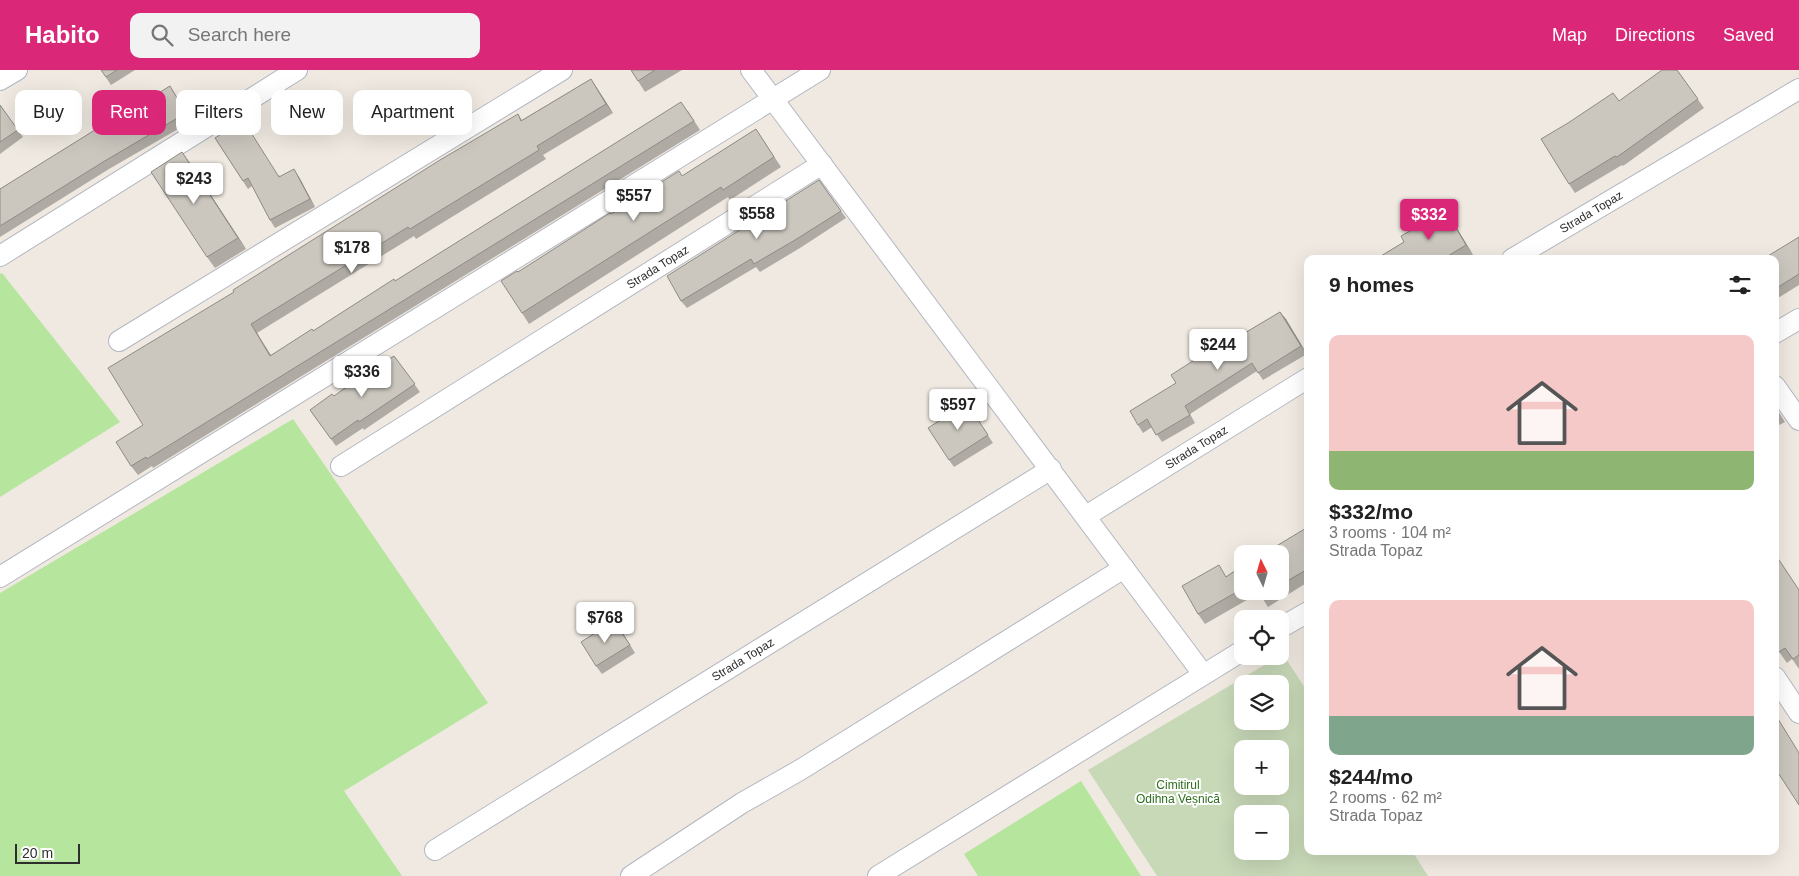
<!DOCTYPE html>
<meta charset="utf-8">
<style>
:root{--surface:#fff;--page:#f2f2f2;--text:#222;--muted:#767676;--accent:#db2777}
body{margin:0;font-family:Arial,sans-serif;background:var(--page);color:var(--text);height:100vh;display:flex;flex-direction:column;font-size:19px;white-space:nowrap}
*{box-sizing:border-box;margin:0}
p{font-size:16px;color:var(--muted)}
.icon{flex:none;width:28px;height:28px;fill:none;stroke:currentColor;stroke-width:2;stroke-linecap:round;stroke-linejoin:round}
.map{position:relative;flex:1;overflow:hidden}
.panel{position:absolute;left:1304px;top:185px;width:475px;height:600px;display:flex;flex-direction:column;background:var(--surface);border-radius:10px;box-shadow:0 5px 20px #0002}
.panel>*{flex:none}
.banner{position:absolute;left:15px;top:20px;width:475px;height:45px;display:flex;gap:10px}
.needle{width:32px;rotate:355deg}
.fabs{position:absolute;left:1234px;top:475px;display:grid;gap:10px}
.fabs a{display:grid;place-items:center;width:55px;height:55px;border-radius:10px;background:var(--surface);box-shadow:0 5px 20px #0002;font-size:25px}
.scale{position:absolute;left:15px;bottom:12px;width:65px;box-sizing:border-box;padding-left:5px;border:2px solid #2e2e2e;border-top:0;font-size:14px;line-height:18px;white-space:nowrap;color:#2e2e2e;-webkit-text-stroke:4px #fff;paint-order:stroke}
.price{position:absolute;translate:-50% -42px;padding:0 11px;border-radius:5px;background:#fff;color:#222;font-size:16px;line-height:32px;filter:drop-shadow(0 1px 2px #0008)}
.price::after{content:'';position:absolute;left:50%;top:30px;width:15px;height:11px;margin-left:-8px;background:inherit;clip-path:polygon(0 0,100% 0,50% 100%)}
.price.active{background:var(--accent);color:#fff}
ul{padding:0;list-style:none}
li{display:grid;align-content:center;gap:10px;height:265px;padding:0 25px}
li span{display:grid;place-items:center;height:155px;border-radius:10px;color:#555}
li>.icon{margin-inline-start:auto}
span .icon{width:90px;height:90px;fill:#fffc;stroke-width:1}
li b{font-size:21px}
h2{display:flex;justify-content:space-between;align-items:center;height:60px;padding:0 25px;font-size:21px}
.tag{padding:0 18px;border-radius:10px;background:var(--surface);box-shadow:0 5px 20px #0002;font-size:18px;line-height:45px}
.tag.active{background:var(--accent);color:#fff}
header{display:flex;align-items:center;gap:30px;box-sizing:border-box;height:70px;padding:0 25px;background:var(--accent);color:#fff}
header strong{font-size:24px}
nav{display:flex;gap:28px;margin-inline-start:auto;font-size:18px}
.search{width:350px;height:45px;background:var(--page);display:flex;align-items:center;gap:12px;box-sizing:border-box;padding:0 18px;border-radius:10px;color:var(--muted);font-size:19px}
.map>svg:first-child{display:block}
.green{fill:#b6e59e}
.cemetery{fill:#c8d9b8;fill-rule:evenodd}
.lines{fill:none;stroke-linecap:round;stroke-linejoin:round}
.street-casing{stroke:#b4b7c1;stroke-width:22}
.street{stroke:#fff;stroke-width:20}
.wall{fill:#afaba4}
.shaded-wall{fill:#8e8b86}
.building{fill:#cbc7bf;stroke:#8e8b86}
.labels{text-anchor:middle;dominant-baseline:central;stroke-width:4;stroke-linejoin:round;paint-order:stroke}
.street-label{font-size:12px;fill:#2e2e2e;stroke:#fff}
.park-label{font-size:12px;fill:#2c6e1b;stroke:#fff}
</style>
<header>
<strong>Habito</strong>
<div class="search"><svg class="icon" aria-label="search" viewBox="0 0 24 24"><circle cx="10" cy="10" r="6"/><path d="M15 15l6 6"/></svg>Search here</div>
<nav><a>Map</a><a>Directions</a><a>Saved</a></nav>
</header>
<div class="map">
<svg width="1799" height="806" viewBox="0 0 1799 806">
<rect width="100%" height="100%" fill="#efe9e1"/>
<!-- green -->
<path class="green" d="M2 203 120 352 0 427V204Z
M293 349 488 633 344 721 402 806H0V523Z
M1081 711 1141 806H978L964 784Z"/>
<!-- cemetery -->
<path class="cemetery" d="M1283 584 1307 621 1308 781H1412L1428 806H1157L1088 700ZM1242 614H1280V651H1242ZM1242 679H1280V716H1242ZM1242 744H1280V781H1242Z"/>
<g class="lines">
<!-- street casing -->
<g class="street-casing">
<g id="street">
<path d="M751 0 1203 604"/>
<path d="M0 10 17 0"/>
<path d="M0 186 297 0"/>
<path id="s1" d="M1512 189 1799 19"/>
<path d="M1775 263 1799 249"/>
<path d="M119 271 562 0"/>
<path d="M1775 316 1799 350"/>
<path id="s2" d="M341 396 822 94"/>
<path id="s3" d="M1086 446 1308 308"/>
<path d="M0 507 820 0"/>
<path d="M1280 558 1308 542"/>
<path d="M1775 607 1799 643"/>
<path id="s4" d="M435 780 1051 399"/>
<path d="M631 806 742 733 800 700 1124 498"/>
<path d="M878 806 1242 581"/>
</g>
</g>
<!-- street -->
<use href="#street" class="street"/>
</g>
<!-- wall -->
<path class="wall" d="M101 0H135L111 15Z
M631 0H682L645 22Z
M1677 0 1704 38 1623 96 1622 95 1575 123 1569 114 1619 31Z
M591 9 613 43 543 85 546 89 416 169 414 166 257 263 271 285 313 261 395 211 688 41 700 60 153 398 152 396 138 405 131 396 143 355 234 222 518 44 522 50Z
M170 16 192 51 109 99 0 167V119Z
M0 35 23 67 0 84Z
M756 59 781 97 730 130 728 127 529 254 522 243 518 202 612 144 683 106Z
M215 68 280 106 299 107 315 137 275 158 270 150 252 116 248 119Z
M190 93 246 179 215 198 207 187Z
M819 110 846 148 800 178 760 202 756 197 687 238 681 231Z
M1446 141 1452 150 1473 185 1466 189H1376L1404 172Z
M1799 167V215L1778 228 1775 224V189Z
M1280 242 1307 284 1263 310 1257 301 1190 344 1195 353 1162 372 1152 357 1143 363 1138 355 1176 313 1223 276Z
M394 286 420 322 364 360 363 358 336 376 310 340 334 326 363 307Z
M967 333 993 373 954 397 949 390Z
M1775 336 1785 352 1775 357Z
M1308 457V512L1268 537 1259 523 1205 554 1198 544 1227 506 1242 496V521H1280V484Z
M1799 519V599L1792 589 1787 593 1775 576Z
M620 558 635 583 602 604 596 596Z"/>
<!-- shaded-wall -->
<path class="shaded-wall" d="M591 9 597 18 613 43 606 34Z
M182 82 190 93 246 179 238 168Z
M294 99 299 107 315 137 310 129Z
M1446 141 1452 150 1473 185 1466 175Z
M1280 242 1286 249 1307 284 1301 276Z
M251 254 257 263 276 295 270 286Z"/>
<!-- building -->
<path class="building" d="M101 0H117L106 7Z
M631 0H655L638 11Z
M1662 0H1677L1698 29 1617 87 1615 86 1569 114 1541 69 1568 53 1613 23 1619 31Z
M591 9 606 34 537 76 539 80 410 159 408 157 251 254 270 286 312 259 313 261 394 209 395 211 681 32 694 51 147 389 146 387 131 396 116 372 143 355 108 298 234 222 233 220 440 90 518 44 521 51Z
M170 16 186 43 103 92 0 156V119L127 40 128 42Z
M0 35 18 60 0 72Z
M243 50 279 107 294 99 310 129 270 150 248 108 243 111 215 68Z
M756 59 774 87 723 120 721 117 522 243 501 211 517 201 518 202 610 143 611 144 679 101 682 106Z
M182 82 238 168 207 187 151 102Z
M819 110 841 141 795 170 754 194 751 189 681 231 667 206Z
M1446 141 1466 175 1443 189H1376L1404 172 1401 166Z
M1799 167V204L1775 219V189H1763Z
M1280 242 1301 276 1258 303 1252 293 1185 336 1190 345 1156 365 1147 349 1138 355 1130 341 1176 313 1171 305 1221 273 1223 276Z
M394 286 415 314 359 352 358 350 331 369 310 340 332 324 334 326 362 306 363 307Z
M967 333 988 365 949 390 928 358Z
M1308 457V499L1280 515V484H1263Z
M1775 484 1799 520V585L1793 589 1785 578 1779 582 1775 576Z
M1219 495 1226 507 1242 496V519L1198 544 1182 516Z
M1257 521H1270L1261 527Z
M614 551 630 575 596 596 581 572Z
M1775 644 1799 683V735L1775 698Z"/>
<g class="labels">
<!-- street labels -->
<g class="street-label">
<text stroke="none"><textPath href="#s1" startOffset="92">Strada Topaz</textPath></text>
<text stroke="none"><textPath href="#s2" startOffset="374">Strada Topaz</textPath></text>
<text stroke="none"><textPath href="#s3" startOffset="130">Strada Topaz</textPath></text>
<text stroke="none"><textPath href="#s4" startOffset="362">Strada Topaz</textPath></text>
</g>
<!-- park labels -->
<g class="park-label">
<text x="1178" y="715">Cimitirul<tspan x="1178" dy="14">Odihna Veșnică</tspan></text>
</g>
</g>
</svg>
<div class="fabs">
<a><svg class="needle" viewBox="-14 -14 28 28"><path d="M0-13l5 13h-10z" fill="#e53935"/><path d="M0 13l5-13h-10z" fill="#767676"/></svg></a>
<a><svg class="icon" aria-label="locate" viewBox="0 0 24 24"><circle cx="12" cy="12" r="6"/><path d="M12 2v4M12 18v4M2 12h4M18 12h4"/></svg></a>
<a><svg class="icon" aria-label="layers" viewBox="0 0 24 24"><path d="M12 4l9 5-9 5-9-5zM3 14l9 5 9-5"/></svg></a>
<a>+</a>
<a>−</a>
</div>
<div class="scale">20 m</div>
<b class="price" style="left:194px;top:135px">$243</b>
<b class="price" style="left:634px;top:152px">$557</b>
<b class="price" style="left:757px;top:170px">$558</b>
<b class="price active" style="left:1429px;top:171px">$332</b>
<b class="price" style="left:352px;top:204px">$178</b>
<b class="price" style="left:1218px;top:301px">$244</b>
<b class="price" style="left:362px;top:328px">$336</b>
<b class="price" style="left:958px;top:361px">$597</b>
<b class="price" style="left:605px;top:574px">$768</b>
<div class="banner">
<a class="tag">Buy</a>
<a class="tag active">Rent</a>
<a class="tag">Filters</a>
<a class="tag">New</a>
<a class="tag">Apartment</a>
</div>
<section class="panel">
<h2>9 homes<svg class="icon" aria-label="filters" viewBox="0 0 24 24"><path d="M4 7h16M4 17h16"/><circle cx="9" cy="7" r="2"/><circle cx="15" cy="17" r="2"/></svg></h2>
<ul>
<li><span style="background:linear-gradient(#f6c9c9 75%,#8fb573 0)"><svg class="icon" aria-label="home" viewBox="0 0 24 24"><path d="M3 11l9-7 9 7M6 9v11h12V9"/></svg></span><div><b>$332/mo</b><p>3 rooms · 104 m²</p><p>Strada Topaz</p></div></li>
<li><span style="background:linear-gradient(#f6c9c9 75%,#7fa58c 0)"><svg class="icon" aria-label="home" viewBox="0 0 24 24"><path d="M3 11l9-7 9 7M6 9v11h12V9"/></svg></span><div><b>$244/mo</b><p>2 rooms · 62 m²</p><p>Strada Topaz</p></div></li>
</ul>
</section>
</div>
